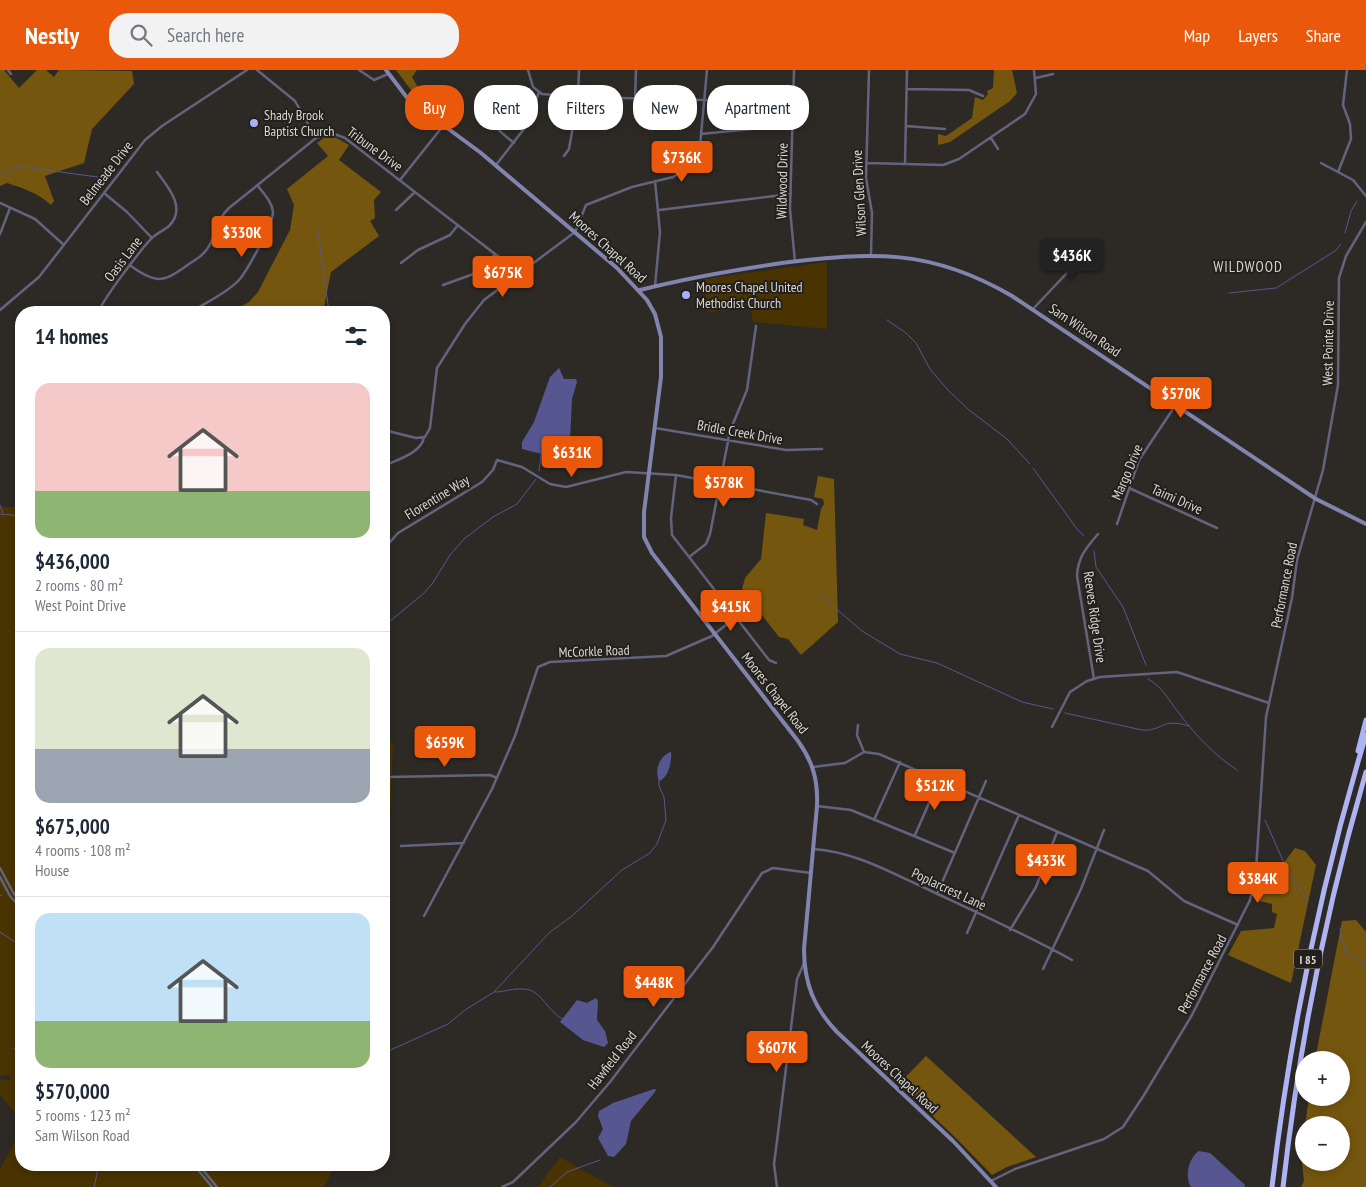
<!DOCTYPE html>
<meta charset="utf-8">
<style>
:root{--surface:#fff;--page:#f2f2f3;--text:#1f2937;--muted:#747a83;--line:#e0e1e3;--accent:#ea580c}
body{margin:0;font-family:"PT Sans Narrow",sans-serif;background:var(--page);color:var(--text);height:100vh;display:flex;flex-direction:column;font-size:19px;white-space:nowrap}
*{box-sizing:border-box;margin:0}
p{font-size:16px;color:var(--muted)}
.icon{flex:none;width:28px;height:28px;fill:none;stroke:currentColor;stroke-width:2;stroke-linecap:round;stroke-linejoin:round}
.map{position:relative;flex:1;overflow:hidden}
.details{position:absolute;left:15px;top:236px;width:375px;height:865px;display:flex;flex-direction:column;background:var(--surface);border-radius:20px;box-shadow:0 2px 8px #0003}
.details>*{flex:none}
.banner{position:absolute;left:405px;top:15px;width:475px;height:45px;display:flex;gap:10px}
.controls{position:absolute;left:1295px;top:981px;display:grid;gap:10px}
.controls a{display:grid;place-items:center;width:55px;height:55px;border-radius:50%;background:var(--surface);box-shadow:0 2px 8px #0003;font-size:25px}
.price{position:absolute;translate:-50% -42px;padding:0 11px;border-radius:5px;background:var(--accent);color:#fff;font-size:16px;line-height:32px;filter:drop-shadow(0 1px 2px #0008)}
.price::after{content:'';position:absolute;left:50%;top:30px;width:15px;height:11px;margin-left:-8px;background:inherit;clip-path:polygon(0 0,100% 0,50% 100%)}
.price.selected{background:#222;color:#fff}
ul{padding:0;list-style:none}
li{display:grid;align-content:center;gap:10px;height:265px;padding:0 20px}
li+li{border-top:1px solid var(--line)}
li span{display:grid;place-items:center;height:155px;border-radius:15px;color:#555}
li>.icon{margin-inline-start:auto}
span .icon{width:90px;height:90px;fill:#fffc;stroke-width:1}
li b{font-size:21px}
h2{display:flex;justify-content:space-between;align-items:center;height:60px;padding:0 20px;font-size:21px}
.chip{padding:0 18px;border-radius:20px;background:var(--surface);box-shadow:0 2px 8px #0003;font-size:18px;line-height:45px}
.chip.selected{background:var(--accent);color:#fff}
header{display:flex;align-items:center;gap:30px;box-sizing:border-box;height:70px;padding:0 25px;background:var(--accent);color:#fff}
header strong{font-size:24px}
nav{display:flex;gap:28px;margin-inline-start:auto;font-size:18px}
.search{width:350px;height:45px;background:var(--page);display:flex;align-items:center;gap:12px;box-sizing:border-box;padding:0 18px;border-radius:20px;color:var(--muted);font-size:19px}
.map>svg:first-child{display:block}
.green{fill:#493300}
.forest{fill:#75560e}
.water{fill:#565791}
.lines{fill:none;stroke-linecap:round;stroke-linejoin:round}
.stream{stroke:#565791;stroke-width:1}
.street{stroke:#62647e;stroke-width:2.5}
.secondary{stroke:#8184ae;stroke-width:4}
.highway{stroke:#aeb3f4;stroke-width:5}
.poi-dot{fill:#abaffb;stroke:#23201c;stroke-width:2}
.labels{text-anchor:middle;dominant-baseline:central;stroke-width:4;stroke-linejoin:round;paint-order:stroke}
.shield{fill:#23201c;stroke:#a29f9c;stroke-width:1}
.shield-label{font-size:12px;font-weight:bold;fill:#d8d6d3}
.poi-label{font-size:14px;fill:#d8d6d3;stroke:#23201c;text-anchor:start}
.street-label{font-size:14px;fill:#d8d6d3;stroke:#23201c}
.neighbourhood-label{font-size:15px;letter-spacing:1px;fill:#d4d0ca;stroke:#23201c}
</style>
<header>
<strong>Nestly</strong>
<div class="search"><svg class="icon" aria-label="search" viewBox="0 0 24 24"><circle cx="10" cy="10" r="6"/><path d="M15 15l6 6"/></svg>Search here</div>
<nav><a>Map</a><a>Layers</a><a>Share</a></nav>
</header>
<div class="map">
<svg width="1366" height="1117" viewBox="0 0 1366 1117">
<rect width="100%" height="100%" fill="#2d2a25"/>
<!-- green -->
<path class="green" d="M827 192V259L753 252 746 213 749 236 708 242 704 209Z
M0 437H21V1095H335L324 1117H0V1099L21 1061 14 1042 0 1024V1009L10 1010 9 1005 0 1006Z
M384 663 393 675 384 883Z
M560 1087 613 1117H538Z"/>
<!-- forest -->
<path class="forest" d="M0 0H4L19 18 37 0H46L54 7 59 0 132 1 134 14 92 59 84 93 45 106 54 131 51 135C38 123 23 118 7 113L0 116Z
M396 0H417L412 7 419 19 417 28Z
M994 0H1012L1017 23 1010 31 950 72 938 75V64L946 66 972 48 975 27 983 30 988 24 987 21 993 18Z
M333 66 349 75 339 90 381 122 374 130 375 148 370 151 379 166 331 202 323 242H231L249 232 258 222 290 160 294 135 287 119 328 86 317 73 325 67Z
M818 406 834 409 838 552 801 585 788 569 779 567 742 519 745 508 761 489 766 443 804 449 803 455 817 460 821 439 824 434 823 429 814 427Z
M1295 778 1305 781 1316 795 1291 913 1228 885 1241 861 1274 858 1277 844 1272 842V834L1256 830Z
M1356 850 1366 862V1117H1301L1304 1111 1301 1083 1304 1065V1092H1341V1055H1305L1309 1028H1341V990H1315L1342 851Z
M926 986 1036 1087 1007 1097 992 1105 956 1068 899 1014Z"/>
<!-- water -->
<path class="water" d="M559 298 564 309H576L577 312 572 329 569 391 522 379V372L534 352 550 307Z
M671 682C672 690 669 708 659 711 654 700 660 685 671 682Z
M596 928 598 931 597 950 605 961 608 973 604 977 583 970 560 952 577 930 587 933Z
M654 1019H656L655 1022 631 1051 626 1074 614 1087 608 1086 598 1068 603 1059 598 1046 599 1041 613 1033Z
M1199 1081 1210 1083 1245 1115 1244 1117H1191C1184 1107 1189 1087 1199 1081Z"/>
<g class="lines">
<!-- stream -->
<path class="stream" d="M0 106 16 96 105 108
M318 162 329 242
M1345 163 1351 141 1357 131
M1229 223 1276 218 1335 181 1341 174
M887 250 906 263 916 273 930 299 947 319 969 340 1007 369 1030 394
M1033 398 1077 459 1084 466
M539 401 541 384
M0 435 3 443
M0 444 21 446
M1094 481 1096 497 1123 537 1146 595
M819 524 862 561 900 584 937 593 1022 632 1053 639
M384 556 423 524 432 514 450 485 464 469 493 447 517 434 536 409
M1148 609C1163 617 1169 631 1179 643 1196 666 1213 684 1237 700
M1065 643 1142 660C1162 662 1161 647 1189 656
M1265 750 1288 802 1308 831
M17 817 21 815
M0 826 2 825
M1340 858 1345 881 1366 895
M0 862 21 876
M495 922C504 922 514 918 523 919 542 919 546 941 563 949
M14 978 21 985
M384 983 448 954 465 940 494 922 550 862 572 846 622 800 650 783 657 774 666 750 664 727 659 716V710
M94 1117 99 1095
M550 1117 567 1102 600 1090"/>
<!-- street -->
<path class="street" d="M8 0 11 4
M257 0 295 31 316 68
M359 0 374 10 388 4
M528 0 533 17 542 24 578 27 706 30
M794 0 790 139 795 192
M869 0 866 108 872 143 871 184
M1036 8 1053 4
M492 17C470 40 498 60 514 73
M907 19 969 20 983 26
M635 30 636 0
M906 56 945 59
M701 64 793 55
M991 68 998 79
M564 86 569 79 578 27 579 0
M867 93 943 95 959 89 1025 44 1036 24 1034 0
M1321 93 1353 110 1366 126
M905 94 907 0
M496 95 527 55 539 22
M1338 102 1351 69 1350 54 1343 35 1347 0
M400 110 443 56
M655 111 660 162 655 216
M104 123 127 142 152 168
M0 133 35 149 64 175
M396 140 415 122
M659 140 791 124
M0 164 10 138
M401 193 418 180 450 165 458 155
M131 196C157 215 164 212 189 194 197 189 205 184 209 176 217 162 217 149 229 138L316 68 332 63 345 68 495 184 522 202
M443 215 479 202 495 184
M1033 239 1082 187 1088 170
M0 240 39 207 145 70 162 56 247 0
M99 242C101 231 141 180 150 170 155 164 163 161 169 156 187 138 168 117 157 102
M191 242C206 232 226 224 239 210 247 201 273 154 273 142 272 132 264 124 258 116
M655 358 786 380 822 379
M384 360 416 368 425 367 430 358 437 298 465 254 484 230 575 162 586 135 632 117 673 107 694 93 700 76 707 0
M384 396C396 390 422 383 424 367
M676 405 671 448 672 465 769 590 776 593
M1129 418 1217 458
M1117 454 1139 390 1175 336
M384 479 398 463 482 412 493 400 497 390 522 397 550 414 566 417 626 402 676 405 811 430 817 434
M689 487 706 474 710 464 730 361 747 320 756 256
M1094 609 1077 506C1078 487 1086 478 1098 464
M858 655 857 665 864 682
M1052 657 1070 622 1087 611 1100 607 1177 602 1269 633
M813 697 845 693 864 682 879 684 1148 801 1184 831 1238 855
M389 707 490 705 497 708
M817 736 851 740 955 783
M874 750 900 692
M915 765 939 710
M401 776 464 773
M813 779C856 782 889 802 927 819 976 842 1025 864 1072 890
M0 798 14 824 21 833
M0 807 10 826 21 838
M937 824 986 711
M424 846 492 719 515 666 538 597 550 592 666 586 712 566 736 547
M1010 860 1036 817 1057 762
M967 863 1019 745
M1043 899 1081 819 1104 760
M194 1095 212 1117
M199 1095 217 1117
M991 1111 1015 1099 1104 1069 1123 1057 1144 1025 1192 945 1250 830 1256 800 1266 647 1292 528 1297 490 1323 400 1338 315 1339 208 1346 186 1366 152
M502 1117 513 1112 576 1052 610 1012 713 877 762 803 773 798 811 803
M777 1117 774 1094 777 1071 797 909 804 893"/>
<!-- secondary -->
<path class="secondary" d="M386 0 408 29 481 83 617 198 647 230 655 244 661 267V307L644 442V467L652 483 798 671C813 692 818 710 817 736L804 879C804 913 814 938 837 962L953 1071 996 1117
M640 220C687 208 733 200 782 193 872 182 930 178 1012 226L1316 429 1366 454"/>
<!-- highway -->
<path class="highway" d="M1358 681 1366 650
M1272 1117C1290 963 1321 813 1366 665
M1283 1117C1299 976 1326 838 1366 702"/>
</g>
<!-- markers -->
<g class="poi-dot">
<circle cx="254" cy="53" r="5"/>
<circle cx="686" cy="225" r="5"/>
</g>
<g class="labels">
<!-- shield labels -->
<rect class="shield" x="1294" y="879.5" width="28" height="19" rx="4"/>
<g class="shield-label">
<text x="1308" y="889">I 85</text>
</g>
<!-- poi labels -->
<g class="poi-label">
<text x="264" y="45">Shady Brook<tspan x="264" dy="16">Baptist Church</tspan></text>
<text x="696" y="217">Moores Chapel United<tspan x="696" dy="16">Methodist Church</tspan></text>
</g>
<!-- street labels -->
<g class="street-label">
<text transform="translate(375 79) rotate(36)">Tribune Drive</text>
<text transform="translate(106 103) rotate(-52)">Belmeade Drive</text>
<text transform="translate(782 111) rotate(-89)">Wildwood Drive</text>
<text transform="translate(859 123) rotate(-93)">Wilson Glen Drive</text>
<text transform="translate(608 177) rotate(42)">Moores Chapel Road</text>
<text transform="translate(123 189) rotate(-53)">Oasis Lane</text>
<text transform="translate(1085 260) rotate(34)">Sam Wilson Road</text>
<text transform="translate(1328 273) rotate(-89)">West Pointe Drive</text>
<text transform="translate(740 362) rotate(10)">Bridle Creek Drive</text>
<text transform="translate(1127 402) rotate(-67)">Margo Drive</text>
<text transform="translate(437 427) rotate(-31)">Florentine Way</text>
<text transform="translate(1177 429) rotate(24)">Taimi Drive</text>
<text transform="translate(1284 515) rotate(-79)">Performance Road</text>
<text transform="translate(1095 547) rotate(82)">Reeves Ridge Drive</text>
<text transform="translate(594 581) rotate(-2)">McCorkle Road</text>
<text transform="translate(775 623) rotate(52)">Moores Chapel Road</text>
<text transform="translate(949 819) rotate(25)">Poplarcrest Lane</text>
<text transform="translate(1202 904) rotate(-62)">Performance Road</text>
<text transform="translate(612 990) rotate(-52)">Hawfield Road</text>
<text transform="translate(900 1007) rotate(43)">Moores Chapel Road</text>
</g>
<!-- neighbourhood labels -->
<g class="neighbourhood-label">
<text x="1248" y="196">WILDWOOD</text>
</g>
</g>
</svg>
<div class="controls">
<a>+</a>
<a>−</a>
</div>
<b class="price" style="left:682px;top:113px">$736K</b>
<b class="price" style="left:242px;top:188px">$330K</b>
<b class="price selected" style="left:1072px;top:211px">$436K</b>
<b class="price" style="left:503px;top:228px">$675K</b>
<b class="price" style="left:1181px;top:349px">$570K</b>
<b class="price" style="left:572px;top:408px">$631K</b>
<b class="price" style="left:724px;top:438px">$578K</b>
<b class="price" style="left:731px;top:562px">$415K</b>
<b class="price" style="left:445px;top:698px">$659K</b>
<b class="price" style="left:935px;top:741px">$512K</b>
<b class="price" style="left:1046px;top:816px">$433K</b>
<b class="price" style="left:1258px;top:834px">$384K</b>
<b class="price" style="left:654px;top:938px">$448K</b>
<b class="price" style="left:777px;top:1003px">$607K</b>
<div class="banner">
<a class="chip selected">Buy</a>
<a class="chip">Rent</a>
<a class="chip">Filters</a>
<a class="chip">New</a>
<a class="chip">Apartment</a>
</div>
<section class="details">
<h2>14 homes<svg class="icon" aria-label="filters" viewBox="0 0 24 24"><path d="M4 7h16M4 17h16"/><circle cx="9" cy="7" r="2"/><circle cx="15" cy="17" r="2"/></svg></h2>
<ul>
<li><span style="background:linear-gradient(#f6c9c9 70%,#8fb573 0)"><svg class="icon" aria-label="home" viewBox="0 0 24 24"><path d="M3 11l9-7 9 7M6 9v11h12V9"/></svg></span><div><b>$436,000</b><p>2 rooms · 80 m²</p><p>West Point Drive</p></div></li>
<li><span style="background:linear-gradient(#dfe7d0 65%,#9aa5b1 0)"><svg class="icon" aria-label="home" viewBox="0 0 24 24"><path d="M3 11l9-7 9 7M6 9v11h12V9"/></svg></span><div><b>$675,000</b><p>4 rooms · 108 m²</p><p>House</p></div></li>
<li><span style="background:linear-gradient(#bfe0f5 70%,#8fb573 0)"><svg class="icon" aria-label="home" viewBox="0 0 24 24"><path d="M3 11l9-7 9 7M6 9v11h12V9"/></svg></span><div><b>$570,000</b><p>5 rooms · 123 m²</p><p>Sam Wilson Road</p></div></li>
</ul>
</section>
</div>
